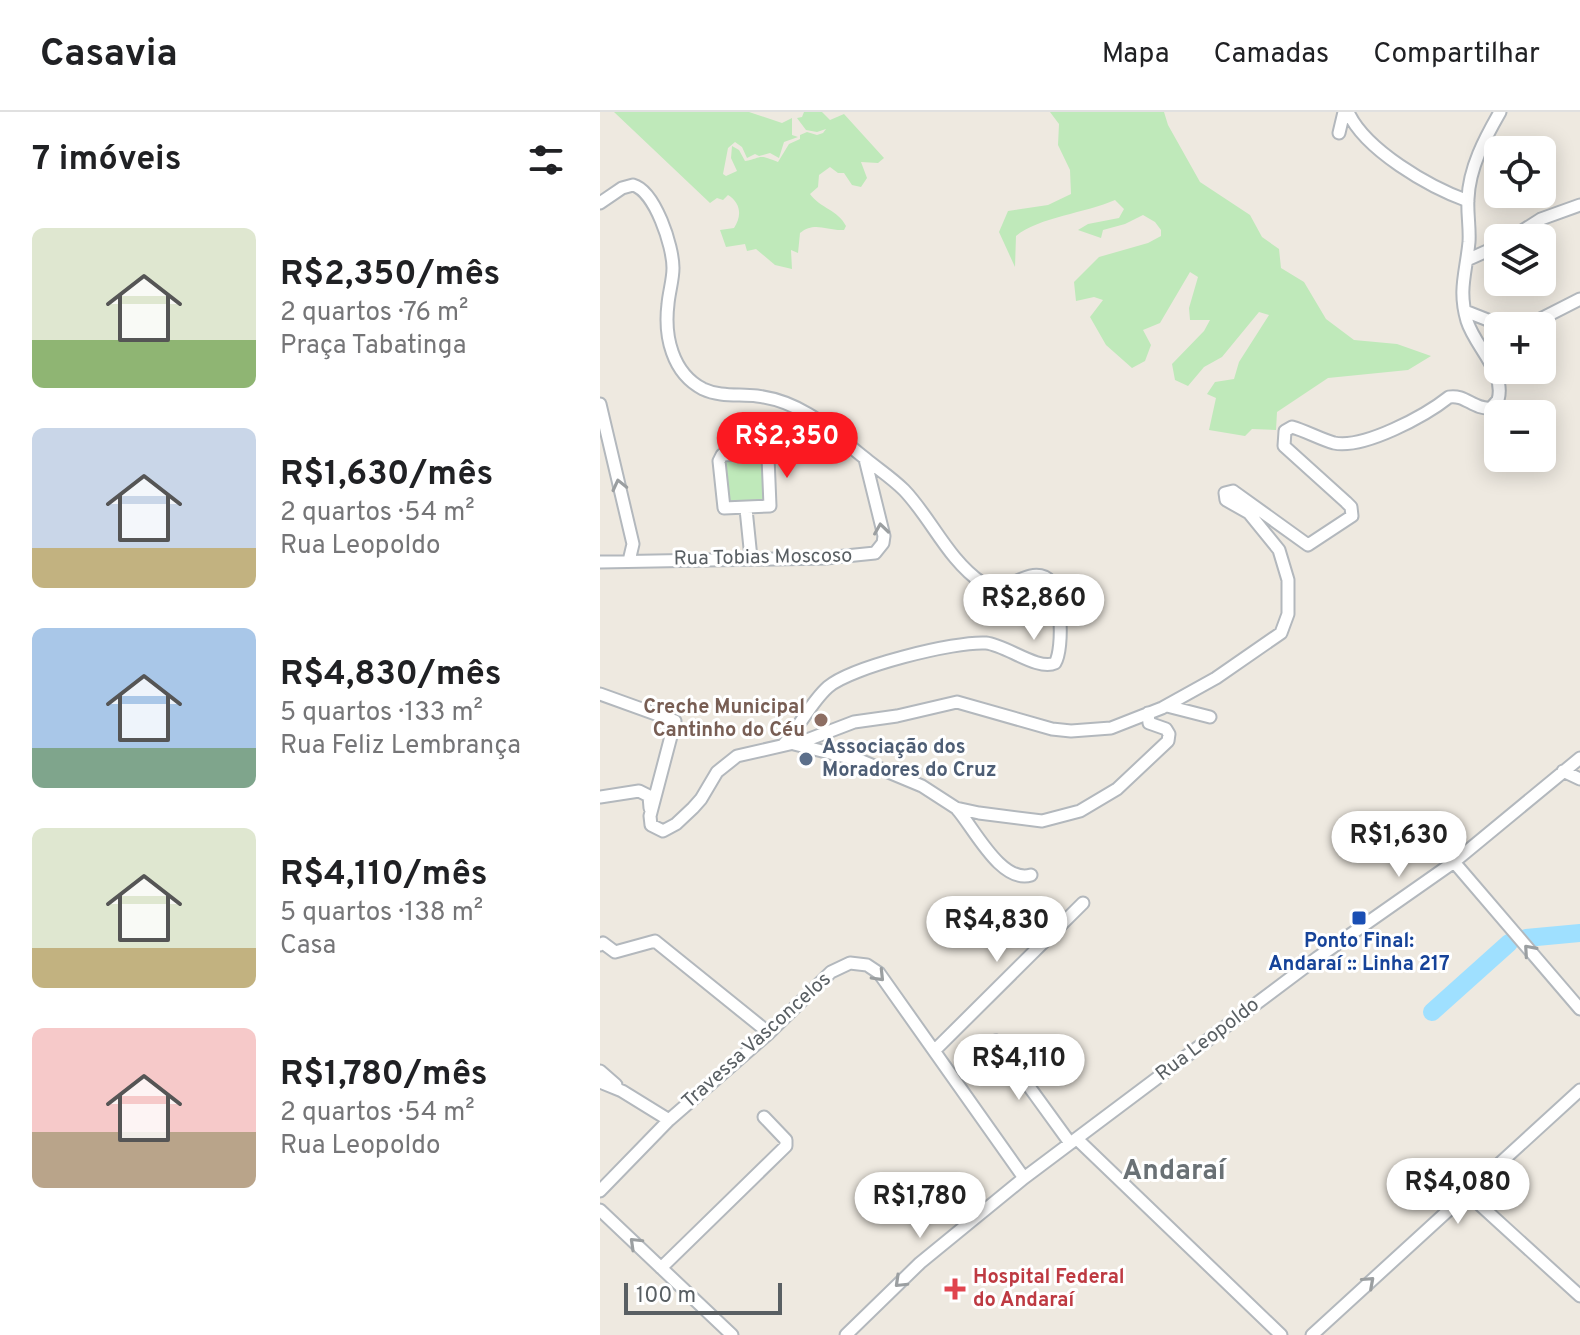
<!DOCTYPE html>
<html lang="pt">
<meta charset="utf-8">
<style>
:root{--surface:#fff;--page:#f6f6f6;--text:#202124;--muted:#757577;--line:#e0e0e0;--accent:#fb1921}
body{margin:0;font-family:Overpass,sans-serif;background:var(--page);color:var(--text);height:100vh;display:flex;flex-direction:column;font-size:30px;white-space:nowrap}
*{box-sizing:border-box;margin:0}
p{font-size:26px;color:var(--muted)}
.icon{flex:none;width:44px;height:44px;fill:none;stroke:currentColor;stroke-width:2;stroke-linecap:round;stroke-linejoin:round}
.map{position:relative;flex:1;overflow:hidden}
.details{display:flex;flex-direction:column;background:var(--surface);width:600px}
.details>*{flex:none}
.fabs{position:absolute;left:884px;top:24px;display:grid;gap:16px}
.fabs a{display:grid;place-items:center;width:72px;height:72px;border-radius:12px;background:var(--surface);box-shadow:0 4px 20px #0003;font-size:40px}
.scale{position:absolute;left:24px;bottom:20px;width:158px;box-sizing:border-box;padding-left:8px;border:4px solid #595f63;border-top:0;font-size:22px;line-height:28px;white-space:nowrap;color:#595f63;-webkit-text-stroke:6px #fff;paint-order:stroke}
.price{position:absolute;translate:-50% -68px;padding:0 18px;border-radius:28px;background:#fff;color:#222;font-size:26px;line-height:52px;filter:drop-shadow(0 2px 4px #0008)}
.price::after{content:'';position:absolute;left:50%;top:48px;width:24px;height:18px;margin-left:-12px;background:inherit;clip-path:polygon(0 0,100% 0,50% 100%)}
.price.active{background:var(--accent);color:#fff}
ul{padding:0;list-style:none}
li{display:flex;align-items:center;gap:24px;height:200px;padding:0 32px}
li span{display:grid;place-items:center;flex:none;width:224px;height:160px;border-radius:12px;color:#555}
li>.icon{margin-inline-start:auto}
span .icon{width:96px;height:96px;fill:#fffc;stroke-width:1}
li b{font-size:34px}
h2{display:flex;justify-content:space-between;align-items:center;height:96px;padding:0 32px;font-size:34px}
header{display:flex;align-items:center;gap:48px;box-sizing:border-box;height:112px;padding:0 40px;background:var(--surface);border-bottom:2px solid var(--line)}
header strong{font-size:38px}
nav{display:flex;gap:44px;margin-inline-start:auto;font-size:28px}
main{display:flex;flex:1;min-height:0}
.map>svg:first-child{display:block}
.green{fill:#bfe9ba}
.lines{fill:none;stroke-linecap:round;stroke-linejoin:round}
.river{stroke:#9fe0ff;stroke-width:18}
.minor-casing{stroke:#b3b8bd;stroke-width:15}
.minor{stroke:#fff;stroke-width:11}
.oneway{stroke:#9b9fa1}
.education-dot{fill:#8d6e63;stroke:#fff;stroke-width:3}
.service-dot{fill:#5c6f8a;stroke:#fff;stroke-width:3}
.transit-dot{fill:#1a4fb4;stroke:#fff;stroke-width:3}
.health-dot{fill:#e0444e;stroke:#fff;stroke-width:3}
.labels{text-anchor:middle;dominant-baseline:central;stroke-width:6;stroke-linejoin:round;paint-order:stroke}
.street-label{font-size:20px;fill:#595f63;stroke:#fff}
.education-label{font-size:20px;font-weight:bold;fill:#785e54;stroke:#fff;text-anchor:end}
.service-label{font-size:20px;font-weight:bold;fill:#4e5e75;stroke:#fff;text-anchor:start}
.transit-label{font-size:20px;font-weight:bold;fill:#164399;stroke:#fff}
.health-label{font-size:20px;font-weight:bold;fill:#be3a42;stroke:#fff;text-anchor:start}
.district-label{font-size:28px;font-weight:bold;fill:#6a7175;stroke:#fff}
</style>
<header>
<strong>Casavia</strong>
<nav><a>Mapa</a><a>Camadas</a><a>Compartilhar</a></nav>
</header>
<main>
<section class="details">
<h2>7 imóveis<svg class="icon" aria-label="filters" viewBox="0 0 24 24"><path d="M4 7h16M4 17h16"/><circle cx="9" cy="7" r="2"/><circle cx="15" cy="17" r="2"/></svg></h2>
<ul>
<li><span style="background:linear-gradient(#dfe7d0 70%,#8fb573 0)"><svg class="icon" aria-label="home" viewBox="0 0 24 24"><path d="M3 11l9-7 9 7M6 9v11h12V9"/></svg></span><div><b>R$2,350/mês</b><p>2 quartos · 76 m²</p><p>Praça Tabatinga</p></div></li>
<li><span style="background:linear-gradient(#c9d6e8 75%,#c2b280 0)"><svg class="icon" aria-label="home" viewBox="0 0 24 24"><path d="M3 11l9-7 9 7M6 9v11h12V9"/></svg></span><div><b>R$1,630/mês</b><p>2 quartos · 54 m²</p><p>Rua Leopoldo</p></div></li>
<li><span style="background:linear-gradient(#a9c7e8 75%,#7fa58c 0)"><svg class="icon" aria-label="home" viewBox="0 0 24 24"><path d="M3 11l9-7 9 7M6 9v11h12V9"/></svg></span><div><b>R$4,830/mês</b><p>5 quartos · 133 m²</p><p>Rua Feliz Lembrança</p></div></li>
<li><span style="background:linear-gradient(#dfe7d0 75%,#c2b280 0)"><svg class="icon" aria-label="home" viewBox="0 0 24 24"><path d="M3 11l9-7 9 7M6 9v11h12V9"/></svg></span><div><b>R$4,110/mês</b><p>5 quartos · 138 m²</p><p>Casa</p></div></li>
<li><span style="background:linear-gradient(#f6c9c9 65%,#b9a48a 0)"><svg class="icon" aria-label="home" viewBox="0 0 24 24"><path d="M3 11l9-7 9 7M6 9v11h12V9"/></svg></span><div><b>R$1,780/mês</b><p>2 quartos · 54 m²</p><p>Rua Leopoldo</p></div></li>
</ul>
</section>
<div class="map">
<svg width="980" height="1223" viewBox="0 0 980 1223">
<rect width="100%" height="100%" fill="#eee9e0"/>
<!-- green -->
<path class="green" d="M14 0H149L182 11 192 6V23L198 25 184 30 179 46 170 41 159 44 155 42 147 46 142 35 135 30 128 36 123 62 126 64 137 59 131 46 132 34 139 38 145 49C162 46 157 41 178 50L189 32 200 27V23L207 20 217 23 223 21 226 17 217 20 206 18 197 6 202 5 204 0H222L230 8 244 2 284 46 278 51 261 50 267 66 261 75 252 73 244 61H238L230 55 219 63 218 75 210 82C220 96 238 98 246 114L244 118C226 119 215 109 200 121L198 141 191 138 192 157 175 153 156 137 147 139 145 132 126 135 120 118 134 116C142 104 141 91 128 83L123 88 117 86 110 91Z
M450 0H564L568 13 600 70 650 103 662 125 679 137 681 156 704 170 726 207 754 228 797 232 831 244 808 258 728 266 677 300 676 318 652 317 645 324 609 318 616 286 607 282 615 270 634 267 639 250 669 203 659 200 622 245 604 255 588 274 575 268 572 252 604 219 610 208H590L589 196 598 165 590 160 560 211 543 218 551 233 545 249 532 256 506 233 490 205 503 188 494 185 476 189 474 170 499 145 548 131 561 124V118L555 110 543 103 525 112 503 118 501 126 478 118 488 112 519 106 524 97 515 88C486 101 439 105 416 124L415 155 399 120 408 99 448 93 471 82 470 58 458 33 459 12Z
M163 342 169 392 126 397 123 344Z"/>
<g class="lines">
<!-- river -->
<path class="river" d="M926 826 980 821
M832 900 909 831"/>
<!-- minor casing -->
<g class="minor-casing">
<path id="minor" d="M748 0C765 38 829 75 868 89
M739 21 744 0
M0 91 22 76 33 73C55 79 73 134 73 156 73 168 69 180 68 192 64 224 72 261 103 277 120 285 138 282 157 284 174 286 193 293 208 302 229 314 246 332 266 347 278 357 292 366 304 378 331 406 348 448 382 471 404 487 423 456 445 465 462 473 464 537 455 551 438 559 406 533 386 531 355 529 251 555 228 575 210 591 200 615 183 633
M911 126 941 107 980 93
M867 148 898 134
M865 199 903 214
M927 214 980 187
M0 292 33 432 29 449
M164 341 168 345 170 394 124 396 119 349 122 343Z
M146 397 151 446
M0 450 226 446 275 441 283 431 284 424 265 347
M0 582 75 609 50 704 51 713 63 719 76 712 93 696 101 687 117 660 137 644 207 628 254 610 297 604 357 590 452 617 471 619 511 616 562 596 616 566 681 521 688 502V468L679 438 649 401 626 388 625 381 633 379 708 433 752 404 751 395 746 390 684 334 685 319 692 315C706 319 720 327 734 331 764 337 825 304 849 285 865 282 874 298 891 296L898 288C906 260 875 235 867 209 858 178 866 161 869 130 870 116 867 101 868 87 869 56 885 26 900 0
M567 594 610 605
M194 632 262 649 322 674 356 696 379 701 442 709 480 699 517 677 568 629 569 622 566 617 549 611 548 601
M963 659 980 667
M0 685 39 679 49 684 50 696
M357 697C374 716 401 772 431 763
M854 750 980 897
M0 833 3 831 15 840 55 829 169 921
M396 929 470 1031
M335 938 483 791
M0 959 16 973
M0 970 22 979 69 1008
M477 1027 681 1223
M0 1079 69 1008 169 921 231 860 250 851 267 853 279 861 424 1066
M867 1081 980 1184
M0 1098 132 1223
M61 1156 186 1034V1028L164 1005
M246 1223 320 1151 424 1066 717 846 854 750 980 646
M712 1223 980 978"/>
</g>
<!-- minor -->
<use href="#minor" class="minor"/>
</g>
<!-- one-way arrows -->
<defs><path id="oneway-chevron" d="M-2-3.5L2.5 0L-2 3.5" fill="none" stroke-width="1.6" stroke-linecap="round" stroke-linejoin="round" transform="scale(2)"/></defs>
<g class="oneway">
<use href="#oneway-chevron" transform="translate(19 373) rotate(-103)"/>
<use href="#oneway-chevron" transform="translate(281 417) rotate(-98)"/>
<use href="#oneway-chevron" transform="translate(929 838) rotate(-131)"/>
<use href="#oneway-chevron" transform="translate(279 864) rotate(46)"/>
<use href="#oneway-chevron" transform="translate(35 1131) rotate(-136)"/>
<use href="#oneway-chevron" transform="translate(300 1170) rotate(136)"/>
<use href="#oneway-chevron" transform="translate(769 1170) rotate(-42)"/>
</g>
<!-- markers -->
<circle class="education-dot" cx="221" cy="608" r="8"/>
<circle class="service-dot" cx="206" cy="647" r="8"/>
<rect class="transit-dot" x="751" y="798" width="16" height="16" rx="4"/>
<path class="health-dot" d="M351 1165h8v8h8v8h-8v8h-8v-8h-8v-8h8z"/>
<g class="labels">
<!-- street labels -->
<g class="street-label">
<text transform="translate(163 446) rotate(-1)">Rua Tobias Moscoso</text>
<text transform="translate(608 928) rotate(-37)">Rua Leopoldo</text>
<text transform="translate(157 929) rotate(-42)">Travessa Vasconcelos</text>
</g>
<!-- education labels -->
<g class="education-label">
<text x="205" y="596">Creche Municipal<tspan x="205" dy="23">Cantinho do Céu</tspan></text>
</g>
<!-- service labels -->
<g class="service-label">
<text x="222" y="636">Associação dos<tspan x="222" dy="23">Moradores do Cruz</tspan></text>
</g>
<!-- transit labels -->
<g class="transit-label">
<text x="759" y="830">Ponto Final:<tspan x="759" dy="23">Andaraí :: Linha 217</tspan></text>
</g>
<!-- health labels -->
<g class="health-label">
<text x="373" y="1166">Hospital Federal<tspan x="373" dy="23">do Andaraí</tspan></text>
</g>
<!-- district labels -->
<g class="district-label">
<text x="574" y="1060">Andaraí</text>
</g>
</g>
</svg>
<div class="fabs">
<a><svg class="icon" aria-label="locate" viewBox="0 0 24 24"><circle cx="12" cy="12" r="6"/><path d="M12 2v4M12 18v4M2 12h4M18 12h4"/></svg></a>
<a><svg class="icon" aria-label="layers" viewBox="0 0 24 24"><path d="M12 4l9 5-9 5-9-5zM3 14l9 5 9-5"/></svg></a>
<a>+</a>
<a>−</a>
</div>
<div class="scale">100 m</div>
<b class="price active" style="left:187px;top:368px">R$2,350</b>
<b class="price" style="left:434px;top:530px">R$2,860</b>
<b class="price" style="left:799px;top:767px">R$1,630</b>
<b class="price" style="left:397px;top:852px">R$4,830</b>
<b class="price" style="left:419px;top:990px">R$4,110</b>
<b class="price" style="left:858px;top:1114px">R$4,080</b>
<b class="price" style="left:320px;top:1128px">R$1,780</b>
</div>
</main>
